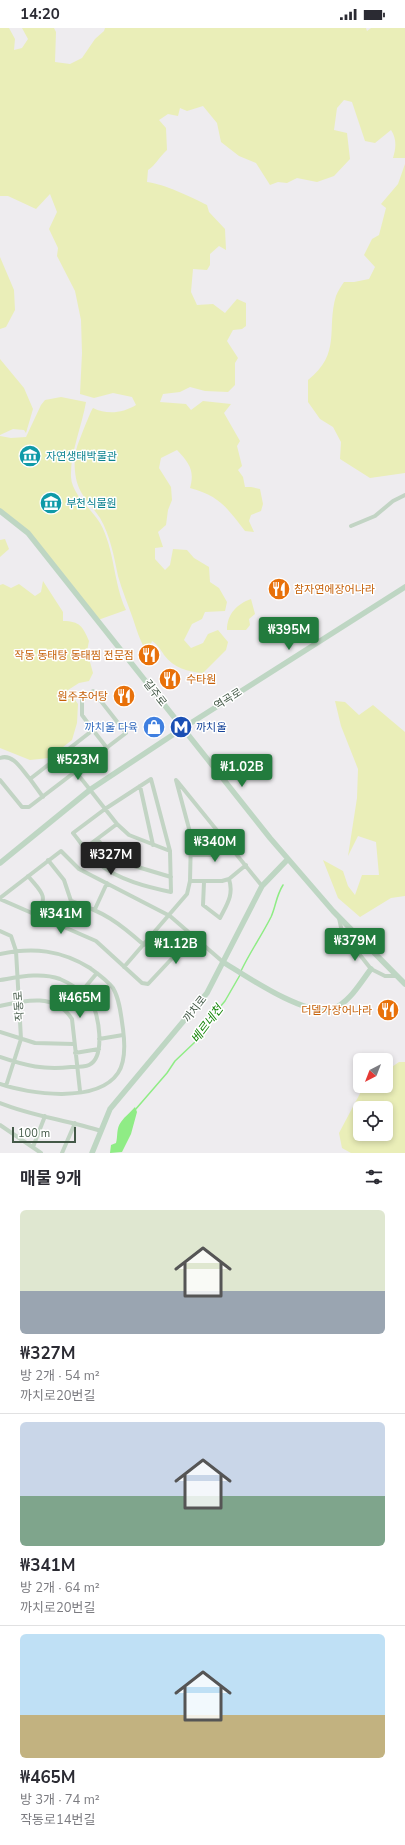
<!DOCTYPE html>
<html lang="ko">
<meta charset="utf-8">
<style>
:root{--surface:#fff;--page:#f7f7f7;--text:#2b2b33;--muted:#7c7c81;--line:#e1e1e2;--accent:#227b3d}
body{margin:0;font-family:"Nunito Sans","Noto Sans KR",sans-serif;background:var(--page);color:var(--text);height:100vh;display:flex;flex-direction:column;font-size:15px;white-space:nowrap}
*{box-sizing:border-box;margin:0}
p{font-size:13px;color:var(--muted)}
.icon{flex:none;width:22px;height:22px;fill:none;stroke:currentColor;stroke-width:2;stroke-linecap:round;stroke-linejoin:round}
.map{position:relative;height:1125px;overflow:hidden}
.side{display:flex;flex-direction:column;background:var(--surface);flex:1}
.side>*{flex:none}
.needle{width:26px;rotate:222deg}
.buttons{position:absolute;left:353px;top:1025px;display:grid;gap:8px}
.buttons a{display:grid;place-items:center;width:40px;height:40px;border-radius:6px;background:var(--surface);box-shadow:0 2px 6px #0003;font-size:20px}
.scale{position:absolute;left:12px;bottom:10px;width:64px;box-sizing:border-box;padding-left:4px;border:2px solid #445948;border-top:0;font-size:11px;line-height:14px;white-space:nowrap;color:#445948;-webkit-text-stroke:3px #fff;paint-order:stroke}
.price{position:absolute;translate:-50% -34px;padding:0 9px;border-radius:4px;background:var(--accent);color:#fff;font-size:13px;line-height:26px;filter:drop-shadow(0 1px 2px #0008)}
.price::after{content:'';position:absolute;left:50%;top:24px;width:12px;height:9px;margin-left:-6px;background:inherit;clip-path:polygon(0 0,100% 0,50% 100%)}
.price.on{background:#222;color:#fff}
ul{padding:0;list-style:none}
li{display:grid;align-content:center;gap:8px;height:212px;padding:0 20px}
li+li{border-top:1px solid var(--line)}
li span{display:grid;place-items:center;height:124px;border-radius:6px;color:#555}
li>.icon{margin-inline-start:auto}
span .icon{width:72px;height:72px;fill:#fffc;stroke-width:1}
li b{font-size:17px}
h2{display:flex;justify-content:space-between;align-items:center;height:48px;padding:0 20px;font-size:17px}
.status{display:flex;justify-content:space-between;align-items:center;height:28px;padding:0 20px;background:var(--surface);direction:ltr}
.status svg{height:11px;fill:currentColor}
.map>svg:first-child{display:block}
.green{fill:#eaeeb8;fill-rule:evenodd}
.water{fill:#8fec85}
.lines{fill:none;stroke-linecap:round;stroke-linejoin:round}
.stream{stroke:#8fec85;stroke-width:1.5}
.street{stroke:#c2d4c4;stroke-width:4}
.secondary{stroke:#bed6c3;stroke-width:5.5}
.labels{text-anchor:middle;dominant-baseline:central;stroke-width:3;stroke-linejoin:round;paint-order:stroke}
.culture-label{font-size:11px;fill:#0d838f;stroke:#fff;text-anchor:start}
.food-label{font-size:11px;fill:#c56008;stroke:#fff;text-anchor:end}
.street-label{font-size:11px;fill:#445948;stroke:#fff}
.shop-label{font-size:11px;fill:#366cbe;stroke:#fff;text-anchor:end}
.transit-label{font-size:11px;fill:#164399;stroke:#fff;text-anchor:start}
.water-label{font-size:12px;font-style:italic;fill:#18870c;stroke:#fff}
</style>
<div class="status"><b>14:20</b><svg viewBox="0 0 49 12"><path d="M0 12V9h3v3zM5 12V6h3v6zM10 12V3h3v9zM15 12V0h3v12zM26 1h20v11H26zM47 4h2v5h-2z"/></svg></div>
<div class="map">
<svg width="405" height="1125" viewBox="0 0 405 1125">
<rect width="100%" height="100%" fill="#eeecef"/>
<!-- green -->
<path class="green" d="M0 0H9L15 11 14 22 22 20 28 11 22 0H54L56 4 55 34 70 36 82 30 95 11 104 3 105 0H366L367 3 371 0H405V130H393C396 120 397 111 391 102L375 115 365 113 352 74 344 72 337 80 334 102 347 105 350 131 334 148 317 154 297 150 287 155 278 154 270 157 256 135 239 128 221 114 217 95 203 78 187 83 180 80 178 88 168 86 159 92 166 100 167 122C159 129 156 137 148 142L147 154C164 156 191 169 207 177L209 184 225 201 226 222 219 218 210 226V237L207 242 193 241 191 264 197 277 213 276 225 285 237 271 246 275V298L242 301 233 302 227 313 238 330 235 335V357L228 364 205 363 190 359 180 364 163 366 160 374 186 376 191 382 203 373 231 376 224 385 240 413 237 418 242 438 238 442 243 449 245 459H251L260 461 263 476 261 483 251 487 249 493 254 504 245 503C227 480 220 468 190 460 195 442 189 435 177 422L161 430 159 440 171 459 172 472 168 482 166 497 158 504 163 519 155 520V531L165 542 170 537 173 521 187 522 194 530 209 539 210 554 219 560 227 574 225 583 205 584 202 591 192 596 184 612 191 620 203 615 208 606 218 602 228 614 226 622 203 645C188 644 174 640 164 627 161 622 157 616 152 613L150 619H144C138 608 136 599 132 588 127 574 122 562 118 548 114 528 110 507 100 490 88 472 77 466 75 443 74 436 75 425 77 419 79 413 91 382 93 380 107 387 123 385 136 377L132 369 113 365 94 370 80 366 82 325 81 292 75 263 57 228 58 220 49 201 57 184 50 166 36 181 8 168H0Z
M405 136V445L370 450 340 431 341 414 333 399 320 391 308 374V352C342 325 326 301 336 268 338 263 341 258 344 254H354L369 251 375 239 364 227 372 211 379 207 386 180 381 176 398 156Z
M0 229 14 262 15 282 6 299 0 301Z
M0 331 24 360 33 381 26 405 24 402 13 401 0 407Z
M61 369 86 374C82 398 70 425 71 449 72 467 91 480 100 495 115 522 113 554 126 582L98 592 28 506 0 483V408L11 410 26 409 41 377 45 372Z
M5 511 9 521 0 529V512Z
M43 553 63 584V593C80 593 83 599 89 613L87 623 93 645 89 653 79 655 68 662 78 676 77 695 72 712 49 730 30 732 0 720V557L3 556 11 560 19 556 35 568 41 564Z
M251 571 255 586 249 591 250 597 246 602H227C227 586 237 576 251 571Z
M335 673 345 674 359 687 373 677 405 704V868L391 870 360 889 338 870 323 832 343 843 348 858 355 867 362 847H379L376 814 358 808 348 828 357 770 358 741 341 698Z
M399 1034H405V1125H351L342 1120 339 1105 364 1058H386V1043ZM360 1080H386V1106H360Z"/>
<!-- water -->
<path class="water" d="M135 1079 137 1084 131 1106 122 1124 110 1125 111 1117 116 1115C118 1109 116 1100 121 1094 125 1088 131 1084 135 1079Z"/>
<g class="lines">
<!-- stream -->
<path class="stream" d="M241 943C250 924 262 907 271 889 276 878 276 868 283 857
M135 1082 167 1045 175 1033 195 1014 204 998 225 973 240 947"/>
<!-- street -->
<path class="street" d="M351 498 375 488 393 473 405 467
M93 702 107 720
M0 730C13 725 22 742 30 751L93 702 82 687V672L93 663 126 705 29 779H22L0 752
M76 744 117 796 129 807 170 823
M30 751 43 769
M151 751 170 823 171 864C147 859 119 852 99 836 89 827 81 815 73 805L105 781Z
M177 753 262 858
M140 758 153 817
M117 796 97 811 111 827 131 837 171 849
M85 820 97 811
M191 827H217L230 817
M48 832 64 852 71 873 62 899
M28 848C42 865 48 866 38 888
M190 853H222L229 851 246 837
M204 854 203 877 220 890C227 876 234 867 229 851
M0 870 61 823 79 841 170 888 223 934
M0 871 96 913 142 955 148 956 193 908
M71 873C104 884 118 894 144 917
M95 881 107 855
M339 890 342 904 371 941 385 948H396
M0 903 11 908 16 923 21 1011 6 1058
M0 926C33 919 61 922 90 940 97 945 107 952 113 960 120 972 121 988 123 1001 125 1016 126 1033 118 1045 97 1076 29 1066 0 1056
M124 939 187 866 190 853 191 808 176 752
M0 952C19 949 41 944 60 951 70 955 83 964 90 972 99 984 106 1029 89 1037 85 1039 77 1039 71 1039 44 1042 26 1038 0 1029
M0 978C26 972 55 965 72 991L80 1063
M66 982 97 945
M0 1004 35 1015 74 1016
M99 1011 123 1007
M75 1025 99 1021
M0 1075C32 1088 67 1092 101 1103
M0 1097 41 1125
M33 1119 45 1088
M62 1125 75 1095"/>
<!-- secondary -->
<path class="secondary" d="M0 483 28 505 270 810 333 883 405 956
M0 835 91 761 183 700 405 559
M223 934C246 948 307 990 333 981 350 974 360 955 371 941
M92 1125 110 1081 207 965 262 858 288 831"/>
</g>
<!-- icons -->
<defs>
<g id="museum-disc" transform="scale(1.15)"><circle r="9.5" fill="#0f9aa8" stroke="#fff"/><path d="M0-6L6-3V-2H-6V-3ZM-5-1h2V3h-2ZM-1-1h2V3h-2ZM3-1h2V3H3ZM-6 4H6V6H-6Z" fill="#fff"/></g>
<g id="restaurant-disc" transform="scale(1.15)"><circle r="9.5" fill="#e8710a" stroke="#fff"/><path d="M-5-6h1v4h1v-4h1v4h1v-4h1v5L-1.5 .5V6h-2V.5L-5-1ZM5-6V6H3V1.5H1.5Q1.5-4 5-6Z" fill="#fff"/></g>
<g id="shop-disc" transform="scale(1.15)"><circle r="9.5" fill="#3f7fe0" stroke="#fff"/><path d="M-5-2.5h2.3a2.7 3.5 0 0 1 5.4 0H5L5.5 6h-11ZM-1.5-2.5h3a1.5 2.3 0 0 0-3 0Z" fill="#fff"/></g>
<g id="metro-disc" transform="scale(1.15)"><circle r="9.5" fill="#1a4fb4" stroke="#fff"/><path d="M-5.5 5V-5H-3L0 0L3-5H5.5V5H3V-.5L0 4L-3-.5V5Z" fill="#fff"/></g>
</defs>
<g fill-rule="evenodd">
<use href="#museum-disc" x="30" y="428"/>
<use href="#museum-disc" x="51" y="475"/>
<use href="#restaurant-disc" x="279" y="561"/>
<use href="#restaurant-disc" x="149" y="627"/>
<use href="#restaurant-disc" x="170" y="651"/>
<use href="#restaurant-disc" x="124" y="668"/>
<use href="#shop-disc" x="154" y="699"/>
<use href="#metro-disc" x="181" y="699"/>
<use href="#restaurant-disc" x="388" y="982"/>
</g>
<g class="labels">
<!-- culture labels -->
<g class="culture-label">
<text x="46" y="428">자연생태박물관</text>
<text x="66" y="475">부천식물원</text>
</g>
<!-- food labels -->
<g class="food-label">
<text x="294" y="561" text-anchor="start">참자연에장어나라</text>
<text x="134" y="627">작동 동태탕 동태찜 전문점</text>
<text x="186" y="651" text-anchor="start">수타원</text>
<text x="108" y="668">원주추어탕</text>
<text x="372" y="982">더델가장어나라</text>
</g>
<!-- street labels -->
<g class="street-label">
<text transform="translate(155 665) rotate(52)">길주로</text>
<text transform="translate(228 671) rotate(-32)">역곡로</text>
<text transform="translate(19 978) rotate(-94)">작동로</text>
<text transform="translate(195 981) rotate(-52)">까치로</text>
</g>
<!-- shop labels -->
<g class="shop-label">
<text x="138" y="699">까치울 다육</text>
</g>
<!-- transit labels -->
<g class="transit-label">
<text x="196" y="699">까치울</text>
</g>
<!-- water labels -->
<g class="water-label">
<text transform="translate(207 996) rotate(-53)">베르네천</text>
</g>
</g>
</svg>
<div class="buttons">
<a><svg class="needle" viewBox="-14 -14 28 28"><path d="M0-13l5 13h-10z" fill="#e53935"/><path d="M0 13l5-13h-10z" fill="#7c7c81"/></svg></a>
<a><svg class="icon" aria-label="locate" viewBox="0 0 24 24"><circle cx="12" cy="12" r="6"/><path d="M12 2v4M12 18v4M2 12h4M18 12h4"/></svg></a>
</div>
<div class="scale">100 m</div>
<b class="price" style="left:289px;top:623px">₩395M</b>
<b class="price" style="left:78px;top:753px">₩523M</b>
<b class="price" style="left:242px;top:760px">₩1.02B</b>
<b class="price" style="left:215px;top:835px">₩340M</b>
<b class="price on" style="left:111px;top:848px">₩327M</b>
<b class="price" style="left:61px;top:907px">₩341M</b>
<b class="price" style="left:355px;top:934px">₩379M</b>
<b class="price" style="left:176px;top:937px">₩1.12B</b>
<b class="price" style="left:80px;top:991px">₩465M</b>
</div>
<section class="side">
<h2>매물 9개<svg class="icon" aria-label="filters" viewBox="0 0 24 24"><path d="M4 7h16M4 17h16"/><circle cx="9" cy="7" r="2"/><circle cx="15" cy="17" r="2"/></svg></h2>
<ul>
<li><span style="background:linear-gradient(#dfe7d0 65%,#9aa5b1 0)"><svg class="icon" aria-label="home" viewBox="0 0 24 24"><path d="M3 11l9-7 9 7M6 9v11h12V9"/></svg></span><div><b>₩327M</b><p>방 2개 · 54 m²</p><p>까치로20번길</p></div></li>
<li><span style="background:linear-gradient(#c9d6e8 60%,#7fa58c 0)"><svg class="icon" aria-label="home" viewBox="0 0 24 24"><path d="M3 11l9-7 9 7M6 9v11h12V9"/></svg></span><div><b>₩341M</b><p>방 2개 · 64 m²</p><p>까치로20번길</p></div></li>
<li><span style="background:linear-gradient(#bfe0f5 65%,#c2b280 0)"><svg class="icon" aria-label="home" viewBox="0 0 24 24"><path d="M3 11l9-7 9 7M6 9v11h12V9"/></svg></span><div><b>₩465M</b><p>방 3개 · 74 m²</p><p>작동로14번길</p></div></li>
</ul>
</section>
